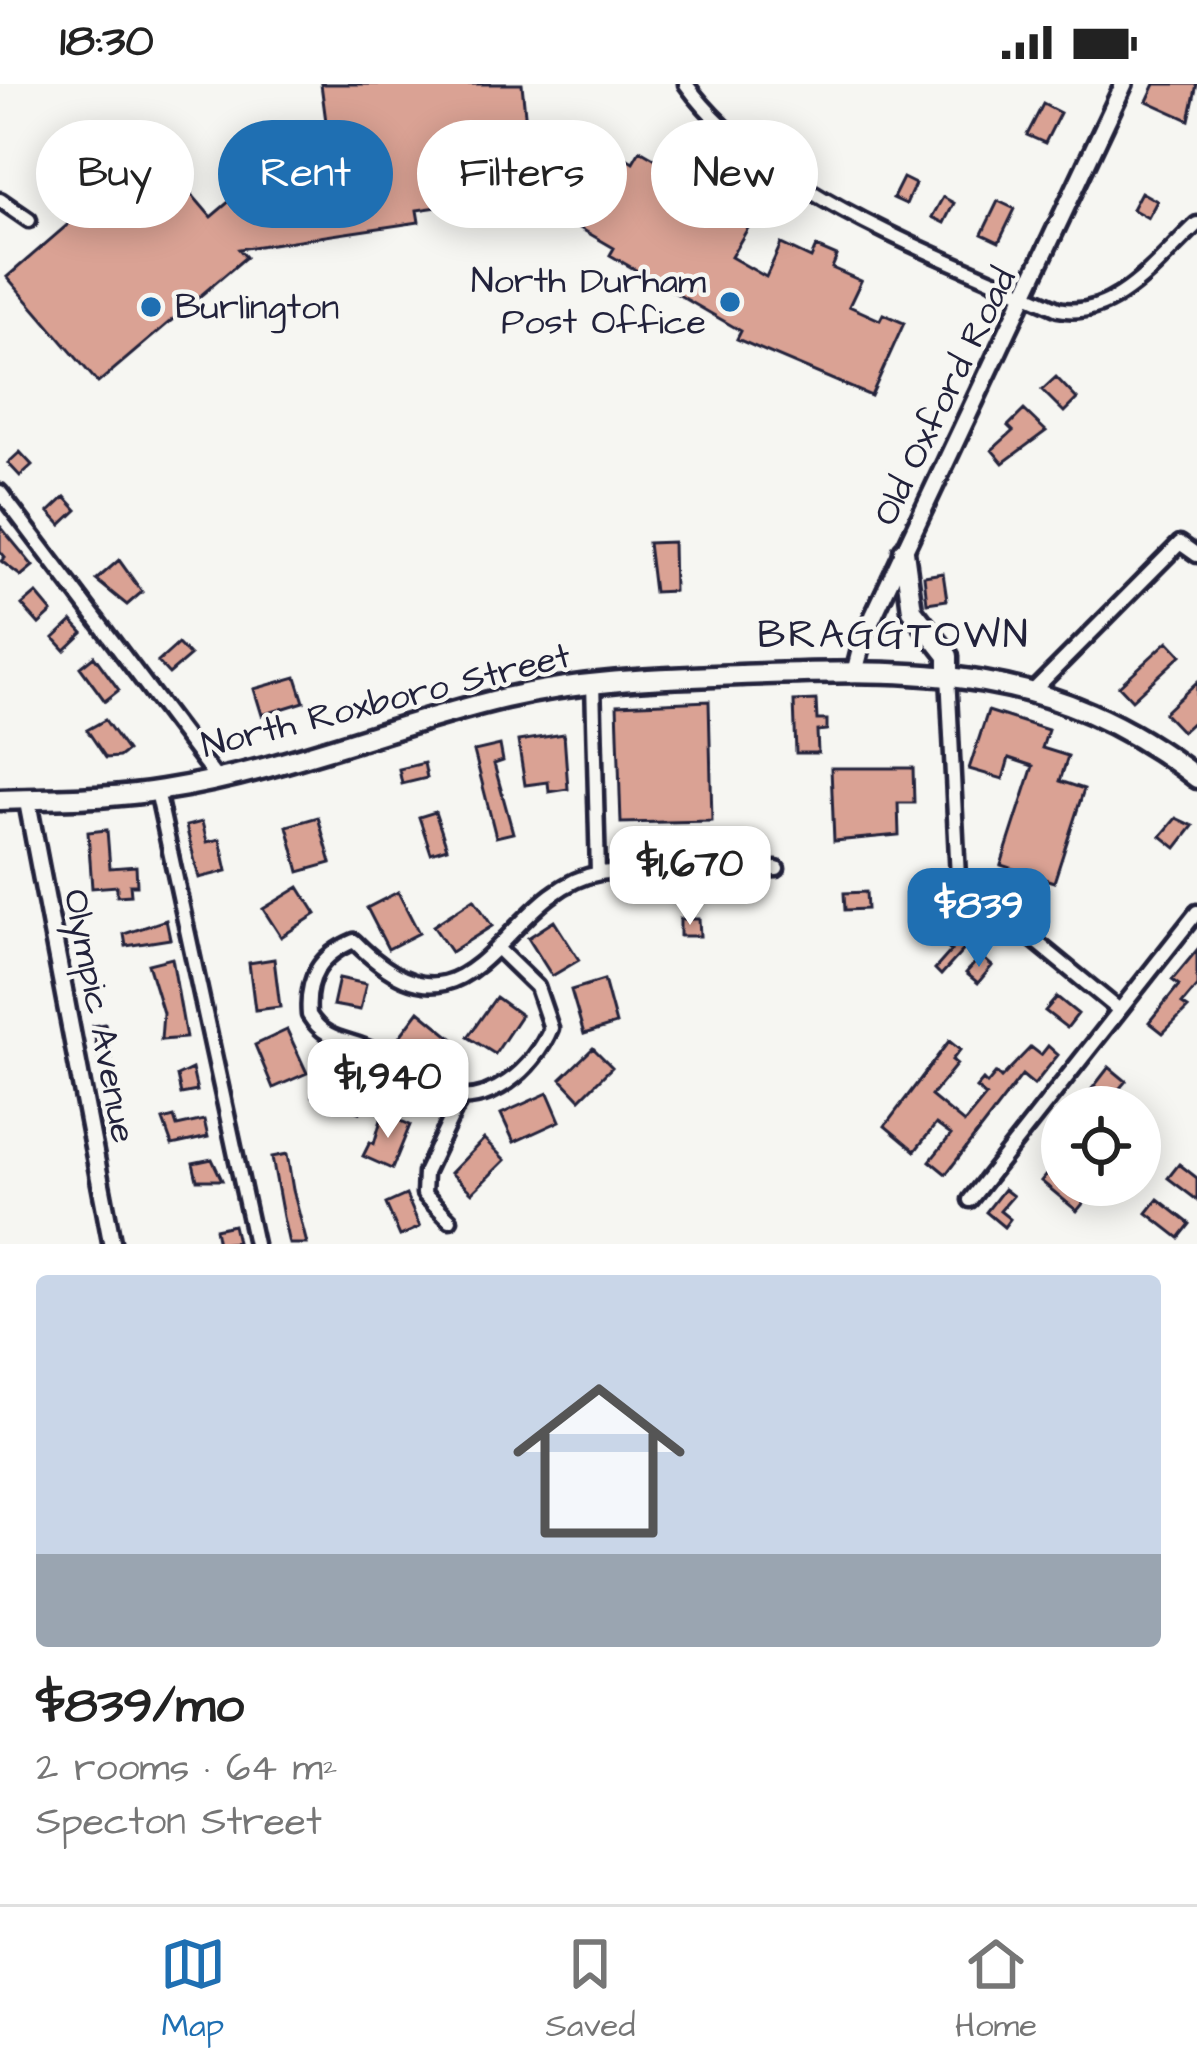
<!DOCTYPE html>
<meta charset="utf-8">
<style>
:root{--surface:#fff;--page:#f6f6f6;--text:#222;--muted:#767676;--line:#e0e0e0;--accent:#1f6fb2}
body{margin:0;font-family:"Architects Daughter",sans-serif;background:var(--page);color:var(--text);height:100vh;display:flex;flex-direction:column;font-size:45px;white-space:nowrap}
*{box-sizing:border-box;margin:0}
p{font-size:39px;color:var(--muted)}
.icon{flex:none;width:66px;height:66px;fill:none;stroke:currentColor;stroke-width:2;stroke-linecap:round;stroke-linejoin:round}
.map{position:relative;height:1160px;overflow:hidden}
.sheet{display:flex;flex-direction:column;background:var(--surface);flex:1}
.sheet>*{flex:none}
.hud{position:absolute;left:36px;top:36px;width:1125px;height:108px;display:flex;gap:24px}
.fabs{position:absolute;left:1041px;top:1002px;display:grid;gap:24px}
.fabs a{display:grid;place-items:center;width:120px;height:120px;border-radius:50%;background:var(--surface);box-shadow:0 6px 30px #0003;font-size:60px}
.price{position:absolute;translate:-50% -102px;padding:0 27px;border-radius:24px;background:#fff;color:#222;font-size:39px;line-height:78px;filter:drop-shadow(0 3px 6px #0008)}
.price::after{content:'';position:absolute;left:50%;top:72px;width:36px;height:27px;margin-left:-18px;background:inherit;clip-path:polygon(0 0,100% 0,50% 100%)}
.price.active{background:var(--accent);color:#fff}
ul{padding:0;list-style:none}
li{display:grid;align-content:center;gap:24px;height:636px;padding:0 36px}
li+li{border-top:3px solid var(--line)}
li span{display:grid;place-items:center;height:372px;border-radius:12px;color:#555}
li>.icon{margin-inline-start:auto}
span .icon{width:216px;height:216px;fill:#fffc;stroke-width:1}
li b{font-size:51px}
.chip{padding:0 42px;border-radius:54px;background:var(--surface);box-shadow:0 6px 30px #0003;font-size:42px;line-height:108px}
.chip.active{background:var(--accent);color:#fff}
.status{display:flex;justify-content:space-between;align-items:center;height:84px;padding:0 60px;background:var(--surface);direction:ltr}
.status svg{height:33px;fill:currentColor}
.menu{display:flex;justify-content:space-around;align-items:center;height:168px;border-top:3px solid var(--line);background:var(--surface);font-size:33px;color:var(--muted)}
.menu a{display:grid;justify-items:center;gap:6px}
.menu .active{color:var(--accent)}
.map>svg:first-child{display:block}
.building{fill:#daa294;stroke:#22223b;stroke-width:3}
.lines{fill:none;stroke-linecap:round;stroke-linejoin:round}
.minor-casing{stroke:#22223b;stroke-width:21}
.tertiary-casing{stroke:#22223b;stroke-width:24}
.primary-casing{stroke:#22223b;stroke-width:27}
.minor{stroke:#f6f6f2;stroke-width:12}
.tertiary{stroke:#f6f6f2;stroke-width:15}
.primary{stroke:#f6f6f2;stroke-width:18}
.poi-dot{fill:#1f6fb2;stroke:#f6f6f2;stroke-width:4.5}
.labels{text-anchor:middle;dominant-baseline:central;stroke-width:9;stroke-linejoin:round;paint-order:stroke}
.poi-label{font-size:36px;fill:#22223b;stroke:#f6f6f2;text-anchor:end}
.street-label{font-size:36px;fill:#22223b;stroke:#f6f6f2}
.neighbourhood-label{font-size:39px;letter-spacing:3px;fill:#22223b;stroke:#f6f6f2}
</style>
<div class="status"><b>18:30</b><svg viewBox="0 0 49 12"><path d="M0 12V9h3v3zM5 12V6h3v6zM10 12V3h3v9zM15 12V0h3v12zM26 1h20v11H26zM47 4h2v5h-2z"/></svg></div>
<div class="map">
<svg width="1197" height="1160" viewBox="0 0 1197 1160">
<rect width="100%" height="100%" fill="#f6f6f2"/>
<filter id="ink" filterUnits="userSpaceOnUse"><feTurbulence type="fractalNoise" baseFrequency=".00833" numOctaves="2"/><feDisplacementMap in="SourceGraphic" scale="24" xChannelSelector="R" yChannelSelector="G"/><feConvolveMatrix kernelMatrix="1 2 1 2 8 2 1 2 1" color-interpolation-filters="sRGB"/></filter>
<g filter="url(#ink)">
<!-- building -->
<path class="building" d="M321 0H522L526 40 549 37 558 96 533 100 535 109 417 126 419 138 239 165 246 173 98 299 7 193 154 66 211 133 244 105 333 90Z
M1155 0H1197L1189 36 1147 17Z
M1043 20 1060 29 1045 59 1027 51Z
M613 66 633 78 640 66 755 132 731 173 766 193 781 160 811 174 816 163 837 172 832 184 861 197 849 222 880 236 883 230 904 239 871 312 737 255 741 247 610 171 614 164 554 129 575 92 592 102Z
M903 94 915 100 906 120 893 114Z
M1141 108 1157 117 1148 134 1132 125Z
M943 113 954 119 944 139 932 133Z
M998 117 1015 125 999 158 982 150Z
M1056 293 1077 315 1064 328 1042 306Z
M1024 326 1046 347 1003 379 992 366 1013 347 1008 342Z
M20 368 32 381 20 392 8 379Z
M65 413 77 426 61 441 49 428Z
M0 442 33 482 21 492 1 477 5 473 0 467Z
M673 458 674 507 654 508 648 459Z
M119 476 142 508 127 521 96 496Z
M943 489 947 516 927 519 924 492Z
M36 509 52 528 39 540 22 521Z
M72 537 83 549 65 566 54 554Z
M1168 557 1181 571 1132 616 1119 602Z
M178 560 190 572 169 590 158 578Z
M94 572 119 606 105 617 80 583Z
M296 593 304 618 262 631 254 605Z
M1197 598V643L1192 639 1182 648 1164 629Z
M816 616 817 636H827V646L817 647 818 669H796L794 617Z
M709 617 712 737 621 739 617 621Z
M988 627 1048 646 1042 664 1068 672 1060 697 1084 705 1054 798 1001 781 1033 682 1009 674 1003 695 969 685Z
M105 636 127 667 119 673 106 674 87 646Z
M564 650 568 705 549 708 548 698 525 701 518 657Z
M500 661 503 677 494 680 513 749 496 753 474 667Z
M424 679 427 694 402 700 399 685Z
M831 684H913L914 719H898L899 751 834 757Z
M435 728 447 764 431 769 419 733Z
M318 733 331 779 299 788 287 742Z
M1176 734 1193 742 1176 764 1161 752Z
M202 738 207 758 220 755 227 787 199 794 186 742Z
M107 746 110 784 136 782 137 801H130L131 811 117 812V802L92 804 88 748Z
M299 803 316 830 281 853 263 825Z
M398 808 419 849 388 865 367 824Z
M866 808 867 825 845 826 844 809Z
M474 815 492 842 451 868 433 842Z
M923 826 969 860 941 891 935 885 951 867 914 837Z
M680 835H699L700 852H680Z
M166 836 170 855 126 862 124 850Z
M554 837 579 876 552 892 528 854Z
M1197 866V902L1182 920 1188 924 1163 949 1149 938 1179 901 1172 896Z
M981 872 992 882 978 899 966 889Z
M172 874 186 954 161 956 163 929 148 880Z
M274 875 280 923 255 926 249 879Z
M339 894 366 900 360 926 333 921Z
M604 896 616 940 584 950 571 906Z
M496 913 521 931 495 970 468 953Z
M1057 913 1078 930 1067 944 1045 927Z
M419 927 457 958 436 986 397 956Z
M105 940 112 974 99 976 93 942Z
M287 946 307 989 273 1004 255 961Z
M949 957 960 966 952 976 957 980 931 1012 964 1039 986 1012 976 1004 983 996 987 1000 996 989 1001 994 1031 963 1041 971 1048 962 1058 971 1034 1001 1022 991 946 1090 930 1077 951 1051 936 1040 915 1067 885 1042Z
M593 964 612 983 580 1015 561 995Z
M323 981 371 997 360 1028 312 1012Z
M1109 983 1126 997 1109 1017 1117 1023H1086L1081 1019Z
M192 985 197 1007 181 1010 177 992Z
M548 1009 560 1037 514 1058 501 1030Z
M383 1029 410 1041 392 1085 363 1072 370 1058 374 1060Z
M174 1033 177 1042 204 1036 208 1053 172 1061 163 1036Z
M484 1055 505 1076 472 1109 451 1089Z
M287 1070 293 1106 307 1160H289L283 1133 272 1073Z
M1062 1071V1101L1095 1105 1077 1127 1041 1097Z
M212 1075 222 1096H197L193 1079Z
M1179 1080 1197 1094V1116L1168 1094Z
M1004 1105 1013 1112 1000 1127 1010 1135 1004 1143 986 1128Z
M406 1111 420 1143 400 1152 386 1120Z
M1158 1115 1190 1140 1179 1154 1147 1129Z
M233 1141 237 1158 218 1160 215 1145Z"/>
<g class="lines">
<!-- minor casing -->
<g class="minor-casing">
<path id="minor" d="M686 0C764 109 937 170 1058 225 1115 237 1159 175 1197 140
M0 116 29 136
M0 408 217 695
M948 590 958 794 1118 925
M593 598 598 789
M1031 609 1180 459 1197 471
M157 707 255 1160
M499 866 537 903 551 944C535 984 488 1026 442 1010 417 1002 400 983 379 970 351 953 328 961 309 931 306 894 320 871 354 857 475 980 500 805 600 789 623 785 650 789 674 789 709 789 743 786 777 785
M970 1116 1197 828
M450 1136 424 1110 425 1089 461 1013"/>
</g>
<!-- tertiary casing -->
<g class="tertiary-casing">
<path id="tertiary" d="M855 587 864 552 1124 0
M27 715 112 1160"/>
</g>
<!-- primary casing -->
<g class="primary-casing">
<path id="primary" d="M904 467 912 526 948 572V590
M0 716C54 714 110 715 163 706 280 688 391 641 505 614 583 596 661 594 740 591 915 585 1051 579 1197 694"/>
</g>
<!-- minor -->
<use href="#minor" class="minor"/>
<!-- tertiary -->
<use href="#tertiary" class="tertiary"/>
<!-- primary -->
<use href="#primary" class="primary"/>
</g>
</g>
<!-- markers -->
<g class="poi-dot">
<circle cx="730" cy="218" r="12"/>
<circle cx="151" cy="223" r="12"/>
</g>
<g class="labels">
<!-- poi labels -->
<g class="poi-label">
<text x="706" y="197">North Durham<tspan x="706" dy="41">Post Office</tspan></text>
<text x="175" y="223" text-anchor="start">Burlington</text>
</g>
<!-- street labels -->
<g class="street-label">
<text transform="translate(945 313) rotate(-64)">Old Oxford Road</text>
<text transform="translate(386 617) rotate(-14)">North Roxboro Street</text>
<text transform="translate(99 932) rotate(79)">Olympic Avenue</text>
</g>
<!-- neighbourhood labels -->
<g class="neighbourhood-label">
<text x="894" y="552">BRAGGTOWN</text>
</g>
</g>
</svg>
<div class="fabs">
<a><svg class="icon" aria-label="locate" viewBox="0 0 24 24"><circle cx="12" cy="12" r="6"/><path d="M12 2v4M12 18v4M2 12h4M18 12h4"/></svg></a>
</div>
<b class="price" style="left:690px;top:844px">$1,670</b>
<b class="price active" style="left:979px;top:886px">$839</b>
<b class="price" style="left:388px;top:1057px">$1,940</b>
<div class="hud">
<a class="chip">Buy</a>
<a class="chip active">Rent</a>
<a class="chip">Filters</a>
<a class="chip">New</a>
</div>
</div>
<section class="sheet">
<ul>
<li><span style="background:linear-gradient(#c9d6e8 75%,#9aa5b1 0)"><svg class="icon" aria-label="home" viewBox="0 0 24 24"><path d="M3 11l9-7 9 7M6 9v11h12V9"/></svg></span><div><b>$839/mo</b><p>2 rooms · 64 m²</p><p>Specton Street</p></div></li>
</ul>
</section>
<nav class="menu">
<a class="active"><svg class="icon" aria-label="map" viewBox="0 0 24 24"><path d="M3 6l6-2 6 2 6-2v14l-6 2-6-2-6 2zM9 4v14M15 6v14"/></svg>Map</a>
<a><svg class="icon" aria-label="saved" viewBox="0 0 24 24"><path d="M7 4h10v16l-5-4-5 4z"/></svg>Saved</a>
<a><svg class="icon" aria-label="home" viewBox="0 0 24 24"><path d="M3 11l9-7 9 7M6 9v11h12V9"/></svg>Home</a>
</nav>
